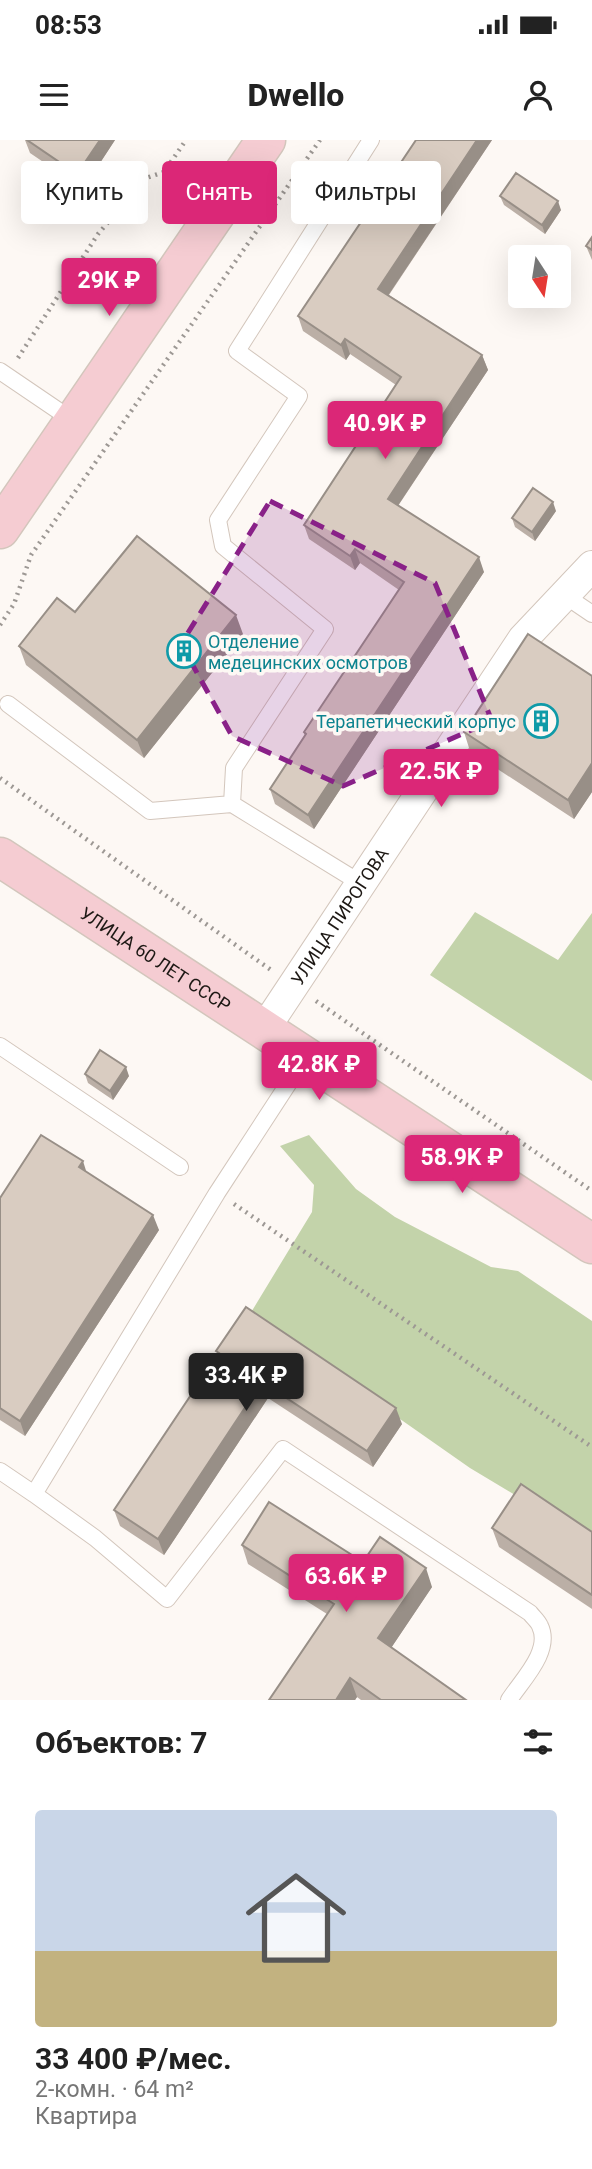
<!DOCTYPE html>
<html lang="ru">
<meta charset="utf-8">
<style>
:root{--surface:#fff;--page:#f2f2f2;--text:#222;--muted:#767676;--line:#e0e0e0;--accent:#db2777}
body{margin:0;font-family:Roboto,sans-serif;background:var(--page);color:var(--text);height:100vh;display:flex;flex-direction:column;font-size:26px;white-space:nowrap}
*{box-sizing:border-box;margin:0}
p{font-size:23px;color:var(--muted)}
.icon{flex:none;width:38px;height:38px;fill:none;stroke:currentColor;stroke-width:2;stroke-linecap:round;stroke-linejoin:round}
.map{position:relative;height:1560px;overflow:hidden}
.drawer{display:flex;flex-direction:column;background:var(--surface);flex:1}
.drawer>*{flex:none}
.banner{position:absolute;left:21px;top:21px;width:551px;height:63px;display:flex;gap:14px}
.needle{width:46px;rotate:168deg}
.tools{position:absolute;left:508px;top:105px;display:grid;gap:14px}
.tools a{display:grid;place-items:center;width:63px;height:63px;border-radius:7px;background:var(--surface);box-shadow:0 7px 28px #0002;font-size:35px}
.price{position:absolute;translate:-50% -60px;padding:0 16px;border-radius:7px;background:var(--accent);color:#fff;font-size:23px;line-height:46px;filter:drop-shadow(0 2px 4px #0008)}
.price::after{content:'';position:absolute;left:50%;top:42px;width:21px;height:16px;margin-left:-10px;background:inherit;clip-path:polygon(0 0,100% 0,50% 100%)}
.price.selected{background:#222;color:#fff}
ul{padding:0;list-style:none}
li{display:grid;align-content:center;gap:14px;height:371px;padding:0 35px}
li+li{border-top:2px solid var(--line)}
li span{display:grid;place-items:center;height:217px;border-radius:7px;color:#555}
li>.icon{margin-inline-start:auto}
span .icon{width:126px;height:126px;fill:#fffc;stroke-width:1}
li b{font-size:30px}
h2{display:flex;justify-content:space-between;align-items:center;height:84px;padding:0 35px;font-size:30px}
.tag{padding:0 24px;border-radius:7px;background:var(--surface);box-shadow:0 7px 28px #0002;font-size:24px;line-height:63px}
.tag.selected{background:var(--accent);color:#fff}
.status{display:flex;justify-content:space-between;align-items:center;height:49px;padding:0 35px;background:var(--surface);direction:ltr}
.status svg{height:19px;fill:currentColor}
header{display:flex;justify-content:space-between;align-items:center;height:91px;padding:0 35px;background:var(--surface);font-size:32px;font-weight:800}
.map>svg:first-child{display:block}
.green{fill:#c3d3aa}
.lines{fill:none;stroke-linecap:round;stroke-linejoin:round}
.lane-casing{stroke:#d3c6bc;stroke-width:18}
.street-casing{stroke:#d3c6bc;stroke-width:32}
.secondary-casing{stroke:#d3c6bc;stroke-width:41}
.path{stroke:#9d9894;stroke-width:4.5;stroke-dasharray:2 5;stroke-linecap:butt}
.lane{stroke:#fff;stroke-width:16}
.street{stroke:#fff;stroke-width:30}
.secondary{stroke:#f5ccd2;stroke-width:38}
.wall{fill:#bbafa6}
.shaded-wall{fill:#988f87}
.building{fill:#d9ccc1;stroke:#988f87;stroke-width:2}
.marked{fill:#892188;fill-opacity:0.2;stroke:#892188;stroke-width:5;stroke-dasharray:14 9;stroke-linejoin:round}
.labels{text-anchor:middle;dominant-baseline:central;stroke-width:7;stroke-linejoin:round;paint-order:stroke}
.culture-label{font-size:18px;fill:#0d838f;stroke:#fdf8f4;text-anchor:start}
.street-label{font-size:18px;fill:#1d1814;stroke:#fdf8f4}
</style>
<div class="status"><b>08:53</b><svg viewBox="0 0 49 12"><path d="M0 12V9h3v3zM5 12V6h3v6zM10 12V3h3v9zM15 12V0h3v12zM26 1h20v11H26zM47 4h2v5h-2z"/></svg></div>
<header><svg class="icon" aria-label="menu" viewBox="0 0 24 24"><path d="M4 6h16M4 12h16M4 18h16"/></svg>Dwello<svg class="icon" aria-label="person" viewBox="0 0 24 24"><circle cx="12" cy="8" r="4"/><path d="M4 21q1-7 8-7t8 7"/></svg></header>
<div class="map">
<svg width="592" height="1560" viewBox="0 0 592 1560">
<rect width="100%" height="100%" fill="#fdf8f4"/>
<!-- green -->
<path class="green" d="M475 772 558 820 592 773V941L430 835Z
M309 995 356 1049 395 1077 491 1127 518 1131 592 1181V1401L470 1328 250 1174 312 1072 314 1045 280 1006Z"/>
<g class="lines">
<!-- lane casing -->
<g class="lane-casing">
<path id="lane" d="M0 231 75 282
M564 455 592 474
M8 564 150 671 232 664
M362 744 232 664 234 628 325 489 223 406 218 380 299 256 237 211 371 0
M0 906 180 1027
M0 1331 34 1354 217 1053 305 918
M34 1354 95 1398 167 1459 283 1309 530 1473C533 1477 538 1481 540 1486 552 1511 522 1540 509 1560"/>
</g>
<!-- street casing -->
<g class="street-casing">
<g id="street">
<path id="s1" d="M263 891 523 499 592 426"/>
</g>
</g>
<!-- secondary casing -->
<g class="secondary-casing">
<g id="secondary">
<path d="M0 389 266 0"/>
<path id="s2" d="M0 717 592 1104"/>
</g>
</g>
<!-- path -->
<path class="path" d="M18 218 98 94 146 38 164 32 186 0
M0 485 14 464 31 415 320 0
M0 638 271 830
M316 861 592 1051
M234 1064 592 1307"/>
<!-- lane -->
<use href="#lane" class="lane"/>
<!-- street -->
<use href="#street" class="street"/>
<!-- secondary -->
<use href="#secondary" class="secondary"/>
</g>
<!-- wall -->
<path class="wall" d="M25 0H115L83 49 30 13Z
M416 0H492L389 155 482 215 488 230 398 366 484 432 314 689 275 664 270 649 305 596 304 592 399 450 360 423 355 430 309 399 304 385 396 245 350 214 346 220 303 191 298 176Z
M500 56 561 70 545 94 504 65Z
M592 97V120L586 106Z
M556 371 535 401 515 387 512 378Z
M75 472 243 494 144 618 26 525 19 506Z
M592 536V652L574 679 470 611 464 592Z
M85 934 129 936 113 960 88 943Z
M87 1032 159 1090 25 1296 0 1280V1058Z
M216 1211 402 1284 373 1327 268 1258 164 1415 120 1386 114 1370 218 1214Z
M492 1388 592 1392V1469L499 1407Z
M242 1405 363 1422 432 1447 391 1508 466 1560H361L357 1557 355 1560 327 1474 248 1424Z"/>
<!-- shaded-wall -->
<path class="shaded-wall" d="M100 0H115L83 49 77 34Z
M477 0H492L383 163 378 149Z
M558 61 561 70 545 94 542 85Z
M345 199 350 214 346 220 341 205Z
M482 215 488 230 393 373 388 359Z
M553 362 556 371 535 401 532 392Z
M355 409 360 423 355 430 350 416Z
M479 417 484 432 314 689 308 675Z
M236 475 243 494 144 618 137 600Z
M592 623V652L574 679 568 660Z
M126 927 129 936 113 960 110 951Z
M83 1021 88 1037 79 1027Z
M153 1075 159 1090 25 1296 20 1281Z
M262 1242 268 1258 164 1415 158 1399Z
M396 1268 402 1284 373 1327 367 1311Z
M426 1428 432 1447 385 1517 378 1498Z
M350 1538 357 1557 355 1560H336Z"/>
<!-- building -->
<path class="building" d="M27 0H100L77 34Z
M416 0H477L378 149 482 215 388 359 479 417 308 675 270 649 306 594 304 592 404 442 355 409 350 416 304 385 401 237 345 199 341 205 298 176Z
M516 33 558 61 542 85 500 56Z
M592 97V110L586 106Z
M533 348 553 362 532 392 512 378Z
M137 396 236 475 137 600 19 506 57 458 75 472Z
M528 494 592 536V623L568 660 464 592Z
M100 910 126 927 110 951 85 934Z
M41 995 83 1021 79 1027 153 1075 20 1281 0 1268V1058Z
M246 1167 396 1268 367 1311 262 1242 158 1399 114 1370 219 1213 216 1211Z
M521 1344 592 1392V1455L492 1388Z
M269 1362 363 1422 380 1397 426 1428 378 1498 466 1560H381L350 1538 336 1560H269L334 1464 242 1405Z"/>
<!-- marked area -->
<path class="marked" d="M270 361 435 443 492 581 343 646 232 596 181 504Z"/>
<!-- icons -->
<defs>
<g id="building-ring" transform="scale(1.75)"><circle r="9.5" fill="#fdf8f4" stroke="#0f9aa8" stroke-width="1.5"/><path d="M-4-6H4V6H1V3H-1V6H-4ZM-2.5-4.3h1.7v1.8h-1.7ZM.8-4.3h1.7v1.8H.8ZM-2.5-1h1.7V.8h-1.7ZM.8-1h1.7V.8H.8Z" fill="#0f9aa8"/></g>
</defs>
<g fill-rule="evenodd">
<use href="#building-ring" x="184" y="511"/>
<use href="#building-ring" x="541" y="581"/>
</g>
<g class="labels">
<!-- culture labels -->
<g class="culture-label">
<text x="208" y="501">Отделение<tspan x="208" dy="21">медецинских осмотров</tspan></text>
<text x="516" y="581" text-anchor="end">Терапетический корпус</text>
</g>
<!-- street labels -->
<g class="street-label">
<text stroke="none"><textPath href="#s1" startOffset="138">УЛИЦА ПИРОГОВА</textPath></text>
<text stroke="none"><textPath href="#s2" startOffset="186">УЛИЦА 60 ЛЕТ СССР</textPath></text>
</g>
</g>
</svg>
<div class="tools">
<a><svg class="needle" viewBox="-14 -14 28 28"><path d="M0-13l5 13h-10z" fill="#e53935"/><path d="M0 13l5-13h-10z" fill="#767676"/></svg></a>
</div>
<b class="price" style="left:109px;top:178px">29K ₽</b>
<b class="price" style="left:385px;top:321px">40.9K ₽</b>
<b class="price" style="left:441px;top:669px">22.5K ₽</b>
<b class="price" style="left:319px;top:962px">42.8K ₽</b>
<b class="price" style="left:462px;top:1055px">58.9K ₽</b>
<b class="price selected" style="left:246px;top:1273px">33.4K ₽</b>
<b class="price" style="left:346px;top:1474px">63.6K ₽</b>
<div class="banner">
<a class="tag">Купить</a>
<a class="tag selected">Снять</a>
<a class="tag">Фильтры</a>
</div>
</div>
<section class="drawer">
<h2>Объектов: 7<svg class="icon" aria-label="filters" viewBox="0 0 24 24"><path d="M4 7h16M4 17h16"/><circle cx="9" cy="7" r="2"/><circle cx="15" cy="17" r="2"/></svg></h2>
<ul>
<li><span style="background:linear-gradient(#c9d6e8 65%,#c2b280 0)"><svg class="icon" aria-label="home" viewBox="0 0 24 24"><path d="M3 11l9-7 9 7M6 9v11h12V9"/></svg></span><div><b>33 400 ₽/мес.</b><p>2-комн. · 64 m²</p><p>Квартира</p></div></li>
</ul>
</section>
